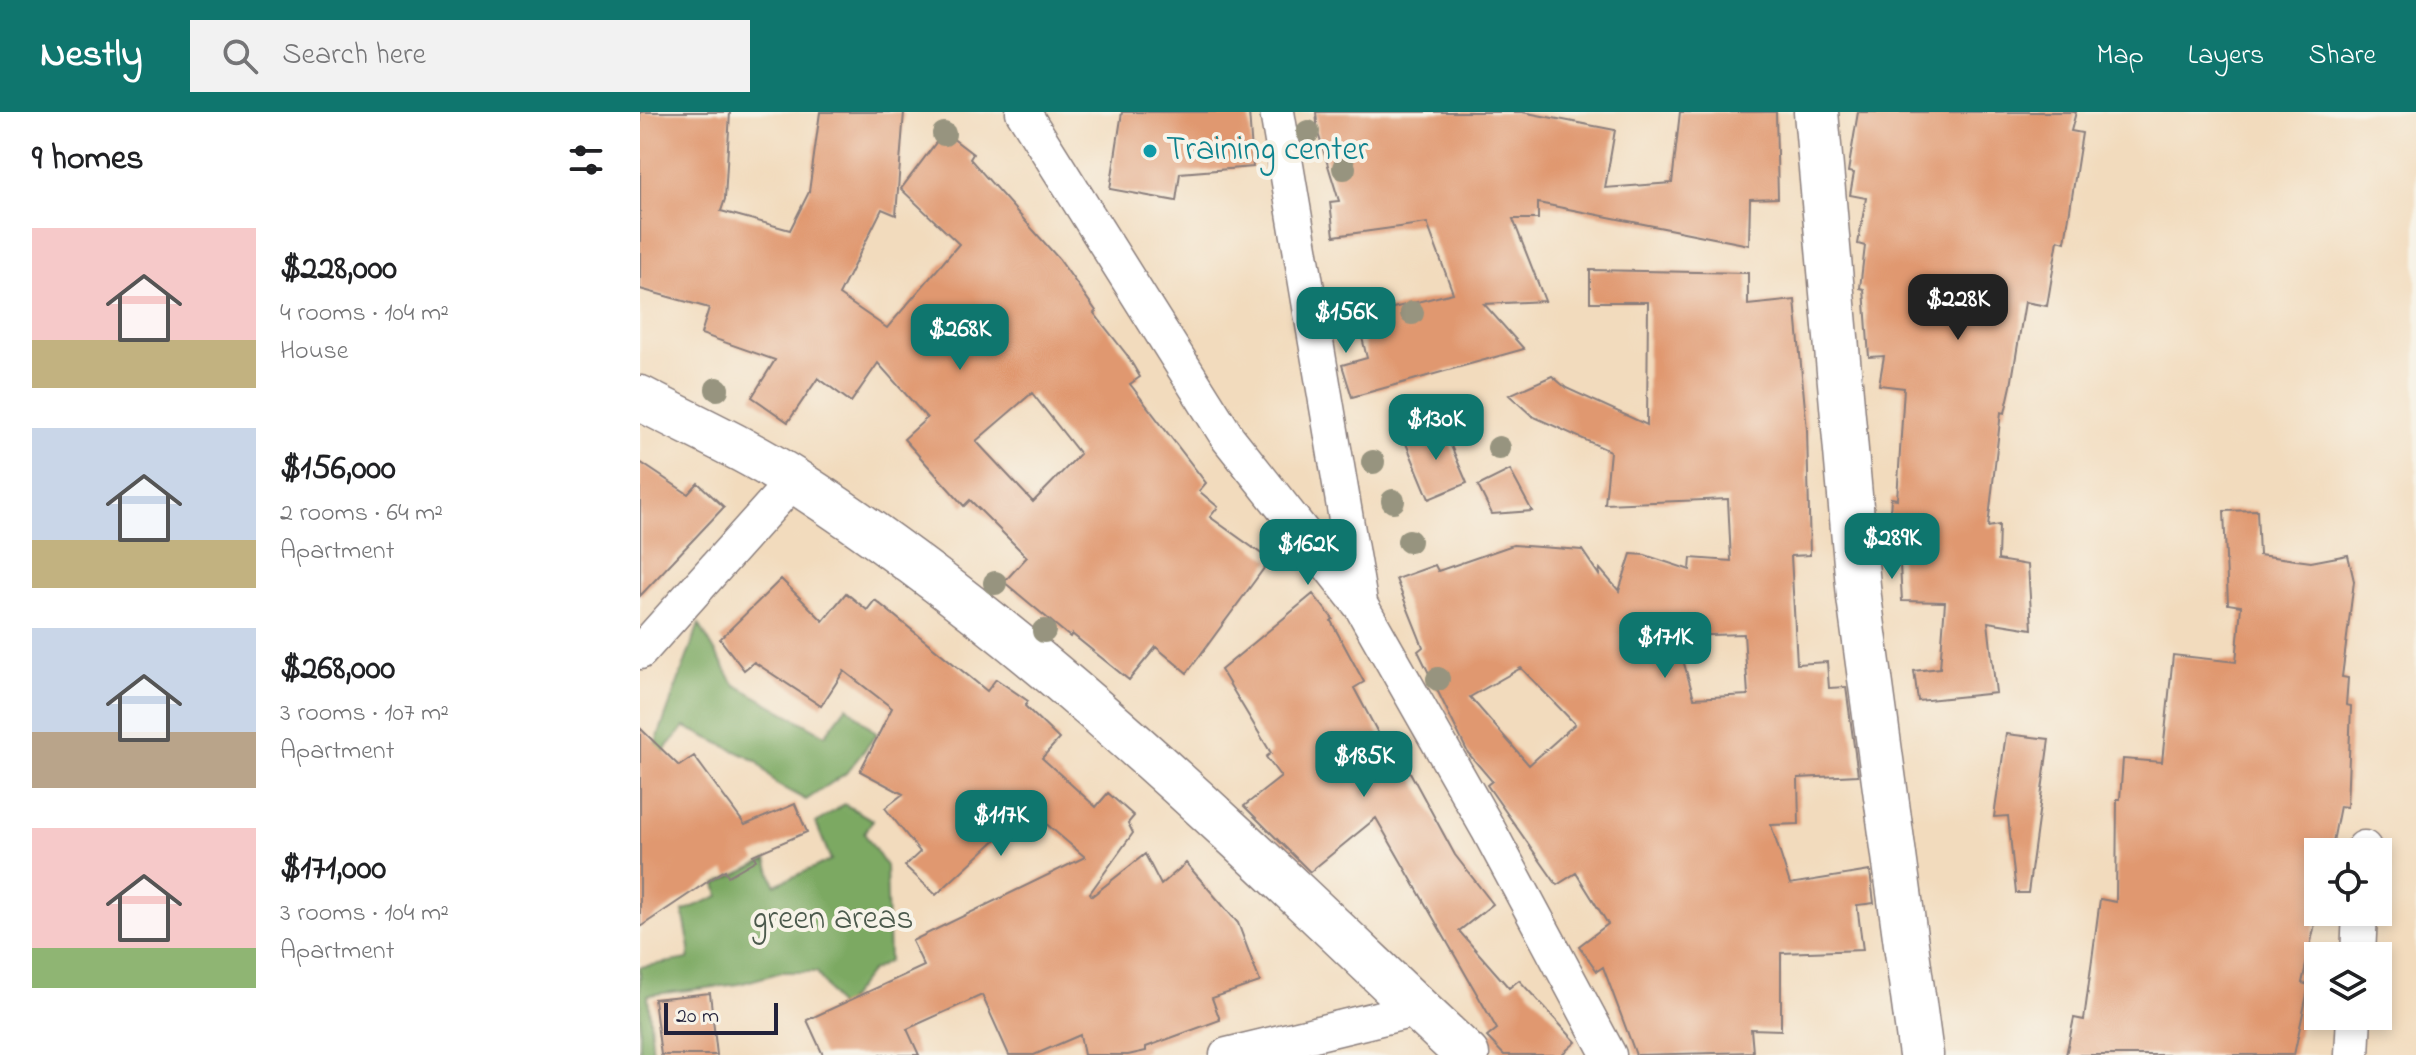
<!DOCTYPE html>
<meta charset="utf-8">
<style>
:root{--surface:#fff;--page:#f2f2f2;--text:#202124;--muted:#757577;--accent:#0f766e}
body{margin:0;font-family:"Indie Flower",sans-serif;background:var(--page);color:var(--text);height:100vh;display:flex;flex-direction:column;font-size:30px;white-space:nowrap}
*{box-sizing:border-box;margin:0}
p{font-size:26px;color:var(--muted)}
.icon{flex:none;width:44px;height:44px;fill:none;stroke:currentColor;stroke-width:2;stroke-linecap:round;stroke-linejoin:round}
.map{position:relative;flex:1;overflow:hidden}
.side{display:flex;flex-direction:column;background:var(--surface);width:640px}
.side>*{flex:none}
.controls{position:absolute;left:1664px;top:726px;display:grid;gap:16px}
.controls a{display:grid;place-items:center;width:88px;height:88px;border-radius:0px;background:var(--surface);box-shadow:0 4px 12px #0003;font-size:40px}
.scale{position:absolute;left:24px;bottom:20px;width:114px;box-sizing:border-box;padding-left:8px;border:4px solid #22223b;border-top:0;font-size:22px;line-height:28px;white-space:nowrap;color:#22223b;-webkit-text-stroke:6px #f7f3e8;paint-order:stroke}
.price{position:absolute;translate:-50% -68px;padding:0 18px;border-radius:16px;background:var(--accent);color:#fff;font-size:26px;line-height:52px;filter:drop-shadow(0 2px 4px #0008)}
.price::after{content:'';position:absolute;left:50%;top:48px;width:24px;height:18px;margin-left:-12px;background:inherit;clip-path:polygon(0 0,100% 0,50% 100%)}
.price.on{background:#222;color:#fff}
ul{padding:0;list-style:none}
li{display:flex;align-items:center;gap:24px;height:200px;padding:0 32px}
li span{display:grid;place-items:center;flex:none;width:224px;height:160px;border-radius:0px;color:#555}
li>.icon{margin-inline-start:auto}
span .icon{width:96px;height:96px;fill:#fffc;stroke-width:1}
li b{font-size:34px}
h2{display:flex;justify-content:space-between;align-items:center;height:96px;padding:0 32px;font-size:34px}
header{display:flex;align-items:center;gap:48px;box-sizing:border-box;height:112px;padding:0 40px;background:var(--accent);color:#fff}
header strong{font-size:38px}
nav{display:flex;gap:44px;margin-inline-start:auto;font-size:28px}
.search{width:560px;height:72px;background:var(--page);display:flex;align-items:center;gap:20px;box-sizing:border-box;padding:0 28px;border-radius:0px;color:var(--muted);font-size:30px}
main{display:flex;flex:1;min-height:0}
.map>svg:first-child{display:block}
.forest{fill:#7ca962;stroke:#4f664e;stroke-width:2}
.building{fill:#e0986f;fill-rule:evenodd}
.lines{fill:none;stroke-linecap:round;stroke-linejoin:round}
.street-casing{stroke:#8a7e7c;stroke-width:37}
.secondary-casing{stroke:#8a7e7c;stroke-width:47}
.street{stroke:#fff;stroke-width:34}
.secondary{stroke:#fff;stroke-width:44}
.tree{fill:#97947f}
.culture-dot{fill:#0f9aa8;stroke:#f7f3e8;stroke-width:3}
.labels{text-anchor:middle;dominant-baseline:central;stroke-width:8;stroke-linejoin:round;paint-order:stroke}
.culture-label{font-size:34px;fill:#0d838f;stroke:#f7f3e8;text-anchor:start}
.park-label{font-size:34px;fill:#4c5a4d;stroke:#f7f3e8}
</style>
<header>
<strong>Nestly</strong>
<div class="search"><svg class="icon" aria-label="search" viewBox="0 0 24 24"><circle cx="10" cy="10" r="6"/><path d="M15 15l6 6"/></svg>Search here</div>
<nav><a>Map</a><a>Layers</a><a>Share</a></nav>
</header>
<main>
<section class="side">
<h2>9 homes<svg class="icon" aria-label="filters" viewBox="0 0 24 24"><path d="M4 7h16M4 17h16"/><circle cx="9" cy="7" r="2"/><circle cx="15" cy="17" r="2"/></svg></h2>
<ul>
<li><span style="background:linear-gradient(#f6c9c9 70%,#c2b280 0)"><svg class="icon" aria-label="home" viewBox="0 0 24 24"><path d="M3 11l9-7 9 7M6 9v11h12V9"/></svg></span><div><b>$228,000</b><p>4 rooms · 104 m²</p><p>House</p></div></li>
<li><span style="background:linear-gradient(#c9d6e8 70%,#c2b280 0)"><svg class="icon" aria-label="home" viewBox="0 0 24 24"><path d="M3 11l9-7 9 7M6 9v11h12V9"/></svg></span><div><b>$156,000</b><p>2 rooms · 64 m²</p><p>Apartment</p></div></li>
<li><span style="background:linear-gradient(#c9d6e8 65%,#b9a48a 0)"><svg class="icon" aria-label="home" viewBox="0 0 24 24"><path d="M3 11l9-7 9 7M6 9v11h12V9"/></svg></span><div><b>$268,000</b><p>3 rooms · 107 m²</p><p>Apartment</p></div></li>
<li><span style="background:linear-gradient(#f6c9c9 75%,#8fb573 0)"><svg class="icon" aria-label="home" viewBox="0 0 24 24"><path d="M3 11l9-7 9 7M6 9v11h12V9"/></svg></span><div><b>$171,000</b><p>3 rooms · 104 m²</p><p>Apartment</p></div></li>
</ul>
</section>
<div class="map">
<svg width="1776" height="943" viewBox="0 0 1776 943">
<rect width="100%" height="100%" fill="#f7f3e8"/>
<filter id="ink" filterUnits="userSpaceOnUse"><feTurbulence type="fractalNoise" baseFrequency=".0125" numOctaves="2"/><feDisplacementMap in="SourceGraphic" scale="16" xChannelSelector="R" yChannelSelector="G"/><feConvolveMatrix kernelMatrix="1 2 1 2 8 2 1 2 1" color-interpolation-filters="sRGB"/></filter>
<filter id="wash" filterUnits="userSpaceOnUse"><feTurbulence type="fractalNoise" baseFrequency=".006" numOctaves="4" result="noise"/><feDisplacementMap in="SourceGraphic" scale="32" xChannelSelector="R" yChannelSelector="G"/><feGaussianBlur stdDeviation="1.8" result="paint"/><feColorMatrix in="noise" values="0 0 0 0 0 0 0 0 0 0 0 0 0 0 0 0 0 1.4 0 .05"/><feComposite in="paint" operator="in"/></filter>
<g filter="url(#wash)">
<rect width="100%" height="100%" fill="#f2dbbd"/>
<!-- forest -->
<path class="forest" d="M59 512 94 572 185 623 207 594 237 622 206 661 166 688 136 672 117 649 45 615 28 633 8 669 15 633Z
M204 692 233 708 224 721 246 754 249 849 230 860 200 898 177 860H142L99 872 8 883 13 943H0V855L48 847 50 836 43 799 79 784 76 772 127 748 135 773 191 748 176 711Z"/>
<g id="blocks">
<!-- building -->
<path class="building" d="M0 0H90L85 87 81 99 150 118 169 80 180 0H264L256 103 242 97 199 183 247 216 319 132 261 77 304 20 333 42 330 47 419 147 456 199 454 201 487 243 500 265 490 272 566 371 559 379 578 395 570 405 630 448 547 561 516 535 489 568 432 522 430 525 364 470 387 445 330 388 324 394 264 327 287 306 238 251 211 290 178 266 148 310 112 285 135 248 61 222 69 196 0 177ZM392 281 440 342 393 390 336 329Z
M482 0H609L613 55 540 61 536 89 470 77Z
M676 0H882L975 18 965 76 1032 71 1040 0H1136L1138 86 1110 87 1109 133 898 91V107H873L905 189 844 192 884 237 712 285 702 253 727 246 717 205 813 181 787 111 694 124 690 90 699 89 678 21Z
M1218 0H1436L1431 19 1442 21 1425 130 1418 128 1407 194 1385 190 1371 274 1365 301 1361 300 1348 415 1359 413 1358 448 1388 453 1392 517 1348 510 1356 581 1278 589 1274 559 1300 556 1305 490 1262 489 1258 416H1249L1251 386 1257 387 1264 276 1239 273 1244 244 1229 245 1224 177 1220 176 1225 134 1218 132 1226 86 1210 83 1214 61 1208 60Z
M950 158 1108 161V193L1155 188 1167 318 1170 443 1151 444 1157 552 1187 550 1189 576 1206 575 1218 663 1158 666 1159 712 1131 713 1150 772 1230 759 1234 791 1217 793 1223 838 1141 841V918L1111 917 1113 940 996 943 963 855 957 859 939 834 968 812 936 761 917 773 847 673 852 669 828 641 778 539 783 535 756 467 795 453 798 459 873 433 942 438 959 463 960 457 979 479 991 442 1005 443 1050 458 1051 446 1091 449 1088 387 965 392 970 339 892 304 869 283 912 264 926 276 1007 313 1008 190H950ZM1104 522 1108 583 1054 586 1036 524ZM881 556 935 612 889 653 830 585Z
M802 313 827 371 789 387 765 329Z
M0 350 48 382 58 371 84 395 0 484Z
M870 358 892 399 852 402 838 374Z
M1617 398 1619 443 1671 450 1708 443 1714 469 1702 565 1708 566 1706 593 1711 594 1707 695 1700 694 1691 740H1678V798L1662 871 1669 873 1654 943H1426L1434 906 1444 908 1460 787 1476 790 1477 687H1480L1483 647 1522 650 1533 543 1596 550 1601 494 1588 492 1584 399Z
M141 467 183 509 206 481 227 498 235 488 347 579 356 567 388 589 385 594 419 627 402 646 456 695 468 681 494 704 488 711 493 721 450 781 452 784 505 742 521 773 546 751 598 811 620 870 572 886 580 908 506 935V939L488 943H444L440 923 394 943H369L342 883 267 917 279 943H183L167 908 284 854 272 829 445 745 389 697 296 783 265 754 280 740 245 696 263 682 220 659 252 596 204 559 181 594 114 550 104 558 80 527Z
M673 482 693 507 691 509 724 570 714 576 751 645 759 640 815 743 853 792 819 819 869 876 879 868 936 930 921 943H864L847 925 857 917 736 706 670 760 604 694 641 665 626 645 631 641 581 558Z
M0 616 39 654 54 644 105 713 155 692 167 720 113 743 116 748 88 764 85 758 0 815Z
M1366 622 1409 627 1388 781H1376L1368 704 1354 705Z
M70 881 77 943H21L14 887Z"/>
</g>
</g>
<g filter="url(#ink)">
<use href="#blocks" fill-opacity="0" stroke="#8a7e7c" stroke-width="2"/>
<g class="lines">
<!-- street casing -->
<g class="street-casing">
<path id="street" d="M383 0 588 326 721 494 848 717 969 943
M637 0 720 490
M0 540 154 368
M1724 740V736
M1718 844 1720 800
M587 943 778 897
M1712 943 1714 904"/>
</g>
<!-- secondary casing -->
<g class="secondary-casing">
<path id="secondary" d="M1176 0 1219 485 1281 943
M0 286C51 313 106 337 155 369 403 529 613 742 827 943"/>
</g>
<!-- street -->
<use href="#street" class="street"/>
<!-- secondary -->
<use href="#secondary" class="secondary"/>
</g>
<!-- trees -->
<g class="tree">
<circle cx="668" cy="20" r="12"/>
<circle cx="304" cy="22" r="12"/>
<circle cx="704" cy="56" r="12"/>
<circle cx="772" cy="201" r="12"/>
<circle cx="712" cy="212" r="12"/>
<circle cx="77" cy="277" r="12"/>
<circle cx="859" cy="336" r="12"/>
<circle cx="733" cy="350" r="12"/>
<circle cx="753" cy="389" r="12"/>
<circle cx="769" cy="429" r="12"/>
<circle cx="355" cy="471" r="12"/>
<circle cx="404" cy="519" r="12"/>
<circle cx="798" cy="567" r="12"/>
</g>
</g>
<!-- markers -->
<circle class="culture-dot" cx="510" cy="39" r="8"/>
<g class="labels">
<!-- culture labels -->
<g class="culture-label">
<text x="526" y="39">Training center</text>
</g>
<!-- park labels -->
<g class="park-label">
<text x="193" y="808">green areas</text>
</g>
</g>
</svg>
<div class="controls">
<a><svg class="icon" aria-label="locate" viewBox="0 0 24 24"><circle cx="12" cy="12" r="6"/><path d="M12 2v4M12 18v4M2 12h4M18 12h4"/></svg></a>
<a><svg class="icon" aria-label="layers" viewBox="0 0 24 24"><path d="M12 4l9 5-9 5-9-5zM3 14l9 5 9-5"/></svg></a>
</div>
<div class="scale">20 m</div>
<b class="price on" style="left:1318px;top:230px">$228K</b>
<b class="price" style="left:706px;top:243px">$156K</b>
<b class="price" style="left:320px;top:260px">$268K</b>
<b class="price" style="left:796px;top:350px">$130K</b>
<b class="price" style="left:1252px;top:469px">$289K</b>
<b class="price" style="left:668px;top:475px">$162K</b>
<b class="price" style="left:1025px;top:568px">$171K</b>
<b class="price" style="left:724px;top:687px">$185K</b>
<b class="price" style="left:361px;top:746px">$117K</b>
</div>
</main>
